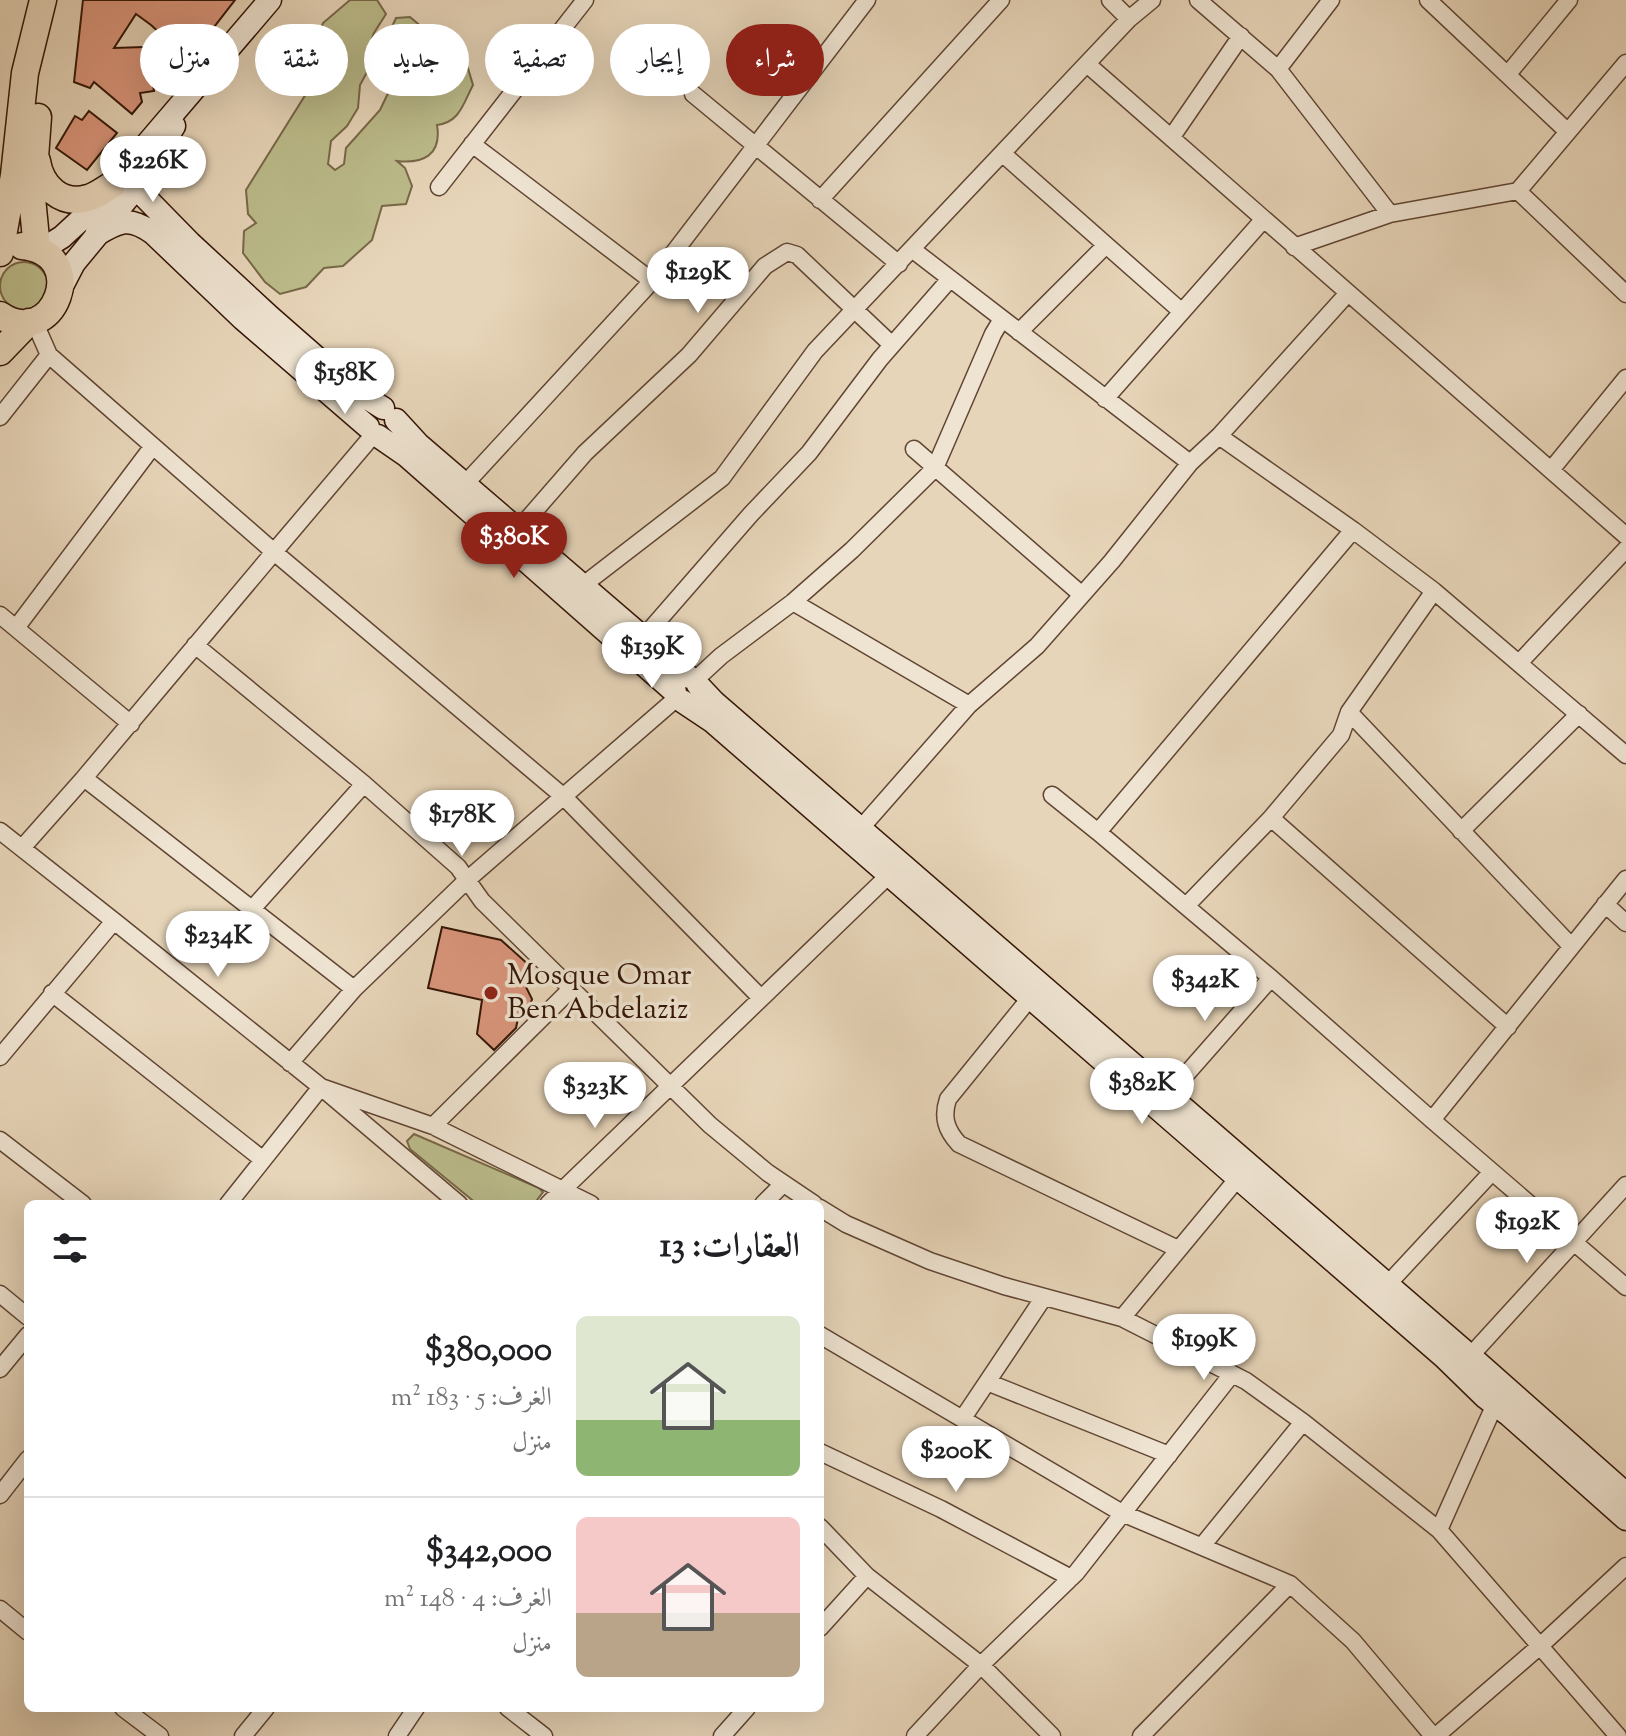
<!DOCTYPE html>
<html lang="ar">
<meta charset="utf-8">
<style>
:root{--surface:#fff;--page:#f2f2f2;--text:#202124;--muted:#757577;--line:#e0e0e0;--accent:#8f2418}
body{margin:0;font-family:"Sorts Mill Goudy",Amiri,serif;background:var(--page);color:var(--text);direction:rtl;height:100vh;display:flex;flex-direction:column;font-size:30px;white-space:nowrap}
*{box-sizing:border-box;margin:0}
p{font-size:26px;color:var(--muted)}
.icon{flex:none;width:44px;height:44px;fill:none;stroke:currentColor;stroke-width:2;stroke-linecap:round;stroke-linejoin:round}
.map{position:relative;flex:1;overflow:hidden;direction:ltr}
.panel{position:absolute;left:24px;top:1200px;width:800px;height:512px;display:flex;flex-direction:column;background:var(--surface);border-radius:12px;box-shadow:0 8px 32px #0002;direction:rtl}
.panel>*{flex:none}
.guide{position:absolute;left:24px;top:24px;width:800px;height:72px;direction:rtl;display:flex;gap:16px}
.price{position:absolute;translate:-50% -68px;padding:0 18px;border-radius:28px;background:#fff;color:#222;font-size:26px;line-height:52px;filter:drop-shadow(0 2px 4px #0008)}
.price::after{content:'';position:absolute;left:50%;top:48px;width:24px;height:18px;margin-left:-12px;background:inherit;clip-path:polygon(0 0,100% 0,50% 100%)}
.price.active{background:var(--accent);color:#fff}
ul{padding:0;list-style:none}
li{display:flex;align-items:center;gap:24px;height:200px;padding:0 24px}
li+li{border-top:2px solid var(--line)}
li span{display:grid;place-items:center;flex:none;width:224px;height:160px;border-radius:12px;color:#555}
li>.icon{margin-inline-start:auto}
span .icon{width:96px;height:96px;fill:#fffc;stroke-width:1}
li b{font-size:34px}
h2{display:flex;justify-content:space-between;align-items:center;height:96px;padding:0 24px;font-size:34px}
.chip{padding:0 28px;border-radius:36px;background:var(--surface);box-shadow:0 8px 32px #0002;font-size:28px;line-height:72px}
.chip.active{background:var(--accent);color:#fff}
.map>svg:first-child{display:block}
.green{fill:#bcbc8b;stroke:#786848;stroke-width:2}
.building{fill:#db967c;stroke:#331506;stroke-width:2;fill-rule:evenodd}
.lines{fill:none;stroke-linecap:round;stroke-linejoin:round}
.street-casing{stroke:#604533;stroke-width:19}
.secondary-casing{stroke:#331506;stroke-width:25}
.primary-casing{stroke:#331506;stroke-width:29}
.street{stroke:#efe4d2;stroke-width:16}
.secondary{stroke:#efe4d2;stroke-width:22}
.primary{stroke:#e7d5b9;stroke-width:26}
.poi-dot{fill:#8f2418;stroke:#efe4d2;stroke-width:3}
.labels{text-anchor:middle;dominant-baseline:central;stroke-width:7;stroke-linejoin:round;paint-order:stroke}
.poi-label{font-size:30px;fill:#331506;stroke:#efe4d2;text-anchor:start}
</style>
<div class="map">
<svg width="1626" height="1736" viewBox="0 0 1626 1736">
<rect width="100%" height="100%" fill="#e7d5b9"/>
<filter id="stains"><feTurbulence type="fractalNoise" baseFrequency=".0025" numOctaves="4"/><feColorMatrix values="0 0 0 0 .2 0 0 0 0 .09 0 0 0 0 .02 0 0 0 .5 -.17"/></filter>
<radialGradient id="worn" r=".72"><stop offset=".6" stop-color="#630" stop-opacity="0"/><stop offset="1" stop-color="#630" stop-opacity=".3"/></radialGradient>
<!-- green -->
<path class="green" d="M350 0H377L386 14 374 33 370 44 372 63 360 85 358 108 347 126 331 141 328 164 335 170 344 164 346 148 380 110 391 87 390 71 377 58 396 18 410 17 467 65 473 85C463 104 460 122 437 125 442 155 423 164 397 161L405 168 412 186 406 204 382 206 372 240 343 266 324 268 306 287 280 294 265 282 243 253 244 231 256 223 248 214 246 190 314 81 309 56 323 23Z
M0 286a24 24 0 1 1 48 0a24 24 0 1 1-48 0Z
M414 1134 539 1188 543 1192 534 1204H477L410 1149 407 1141Z"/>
<!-- building -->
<path class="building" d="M83 0H235L190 58 184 52 162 78 152 79 154 91 140 93 142 102 132 114 94 82 90 88 74 82ZM136 14 151 25 174 46 114 48Z
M89 111 117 133 87 170 56 148 75 116 82 120Z
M442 927 501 940 530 966 524 983 532 999 527 1017 518 1018 516 1028 494 1050 477 1034 482 1000 428 988Z"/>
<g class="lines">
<!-- street casing -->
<g class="street-casing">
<path id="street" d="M1110 0 1129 19
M1198 0 1278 69 1331 0
M1428 0 1568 132
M1087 64 1626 536
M1278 69 1390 214
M1508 74 1569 0
M693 94 899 264
M1171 138 1241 36
M472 144 652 281
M1003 154 1182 312
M439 187 585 0
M1518 191 1626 294
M820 200 1001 0
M1294 247 1390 214 1518 191 1626 63
M913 250 1190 463
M34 321 49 355 274 552 374 434
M1019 332 1106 245
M1105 399 1263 220
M0 417 49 355
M1219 436 1353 530 1434 591 1626 755
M914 449 1082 595
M1551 470 1626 378
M465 484 652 281 867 0
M518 530 585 453 689 355 765 266 787 252 797 255 892 345
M582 586 722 478 815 351 1129 19 1152 0
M793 602 969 705
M0 615 131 724
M16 628 153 446
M643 638 751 514 809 453 880 359 950 279
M195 645 364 784 458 867 482 901 710 1125 768 1173 814 1204
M1520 662 1626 549
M695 680 721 656 793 602 852 550 935 468 993 334 1002 319
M1349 712 1571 946
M1052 795 1098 832 1353 530
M1271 818 1508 1027
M861 828 969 705 1037 646 1112 561 1190 463 1219 436 1348 293
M0 831 114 921
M1461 831 1579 714
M1098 832 1271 978 1432 1120 1626 1287
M22 848 84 778
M1605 904 1626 923
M1186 906 1271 818 1341 735 1349 712 1434 591
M253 908 364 784
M354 989 84 778 274 552 564 797 760 997
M52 993 262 1159
M1030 998 948 1099C942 1117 946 1130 959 1144L1178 1249
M0 1057 114 921 321 1087 228 1204
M290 1063 354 989 467 880 678 697
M321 1087 433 1126 591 1204
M328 1093 459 1204
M1168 1095 1271 978
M1432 1120 1626 879
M433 1126 571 989
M0 1140 83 1204
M548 1204 889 875
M763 1204 783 1184
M820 1208 846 1224 930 1261 1004 1286 1122 1318 1246 1381 1303 1422 1439 1530 1618 1736
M1387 1285 1492 1172
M0 1294 28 1317
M1122 1318 1238 1178
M820 1335 1122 1513 1290 1584 1141 1736
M1463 1364 1626 1185
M0 1369 28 1335
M987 1382 1169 1455
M963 1418 1044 1297
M820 1452 941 1509 1071 1578
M0 1495 28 1459
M820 1527 867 1576 981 1665 1052 1736
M1439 1530 1495 1404 1501 1396
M1202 1546 1303 1422
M1290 1584 1353 1641 1433 1736
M0 1609 28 1632
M820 1628 867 1576
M123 1708 160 1736
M508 1708 544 1736
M243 1736 266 1708
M397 1736 416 1708
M722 1736 747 1708
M915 1736 981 1665 1076 1573 1232 1374
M1436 1736 1540 1646 1626 1566"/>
</g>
<!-- secondary casing -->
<g class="secondary-casing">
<path id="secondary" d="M112 185 120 182 136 188 190 243 270 317 351 388 383 408
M96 235C119 221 129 216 153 233L243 319 368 427
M41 250 62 237 88 213 270 0
M61 288 74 263 136 188 174 126
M396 420 418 444 689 677
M378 436 407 456 675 692
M698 685 714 702 1477 1362 1626 1494
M682 701 712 721 1444 1357 1485 1397 1509 1415 1626 1519"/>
</g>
<!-- primary casing -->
<g class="primary-casing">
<path id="primary" d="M37 161C41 186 61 206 88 198 96 196 105 189 112 185
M37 249 32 198 38 117
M0 253 14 175 25 73 43 0
M0 315C53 352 93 253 22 246
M0 352 29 322"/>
</g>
<!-- street -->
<use href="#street" class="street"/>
<!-- secondary -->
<use href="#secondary" class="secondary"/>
<!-- primary -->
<use href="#primary" class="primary"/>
</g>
<!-- markers -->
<circle class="poi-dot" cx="491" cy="993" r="8"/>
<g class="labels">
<!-- poi labels -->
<g class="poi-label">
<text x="507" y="976">Mosque Omar<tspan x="507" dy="34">Ben Abdelaziz</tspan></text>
</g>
</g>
<rect width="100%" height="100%" filter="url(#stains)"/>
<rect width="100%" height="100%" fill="url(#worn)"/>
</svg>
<b class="price" style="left:153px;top:204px">$226K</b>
<b class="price" style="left:698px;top:315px">$129K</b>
<b class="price" style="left:345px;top:416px">$158K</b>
<b class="price active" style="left:514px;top:580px">$380K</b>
<b class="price" style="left:652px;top:690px">$139K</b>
<b class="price" style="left:462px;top:858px">$178K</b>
<b class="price" style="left:218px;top:979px">$234K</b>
<b class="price" style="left:1205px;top:1023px">$342K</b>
<b class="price" style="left:1142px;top:1126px">$382K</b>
<b class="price" style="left:595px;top:1130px">$323K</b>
<b class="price" style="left:1527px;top:1265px">$192K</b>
<b class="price" style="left:1204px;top:1382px">$199K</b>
<b class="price" style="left:956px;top:1494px">$200K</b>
<div class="guide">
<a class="chip active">شراء</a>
<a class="chip">إيجار</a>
<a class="chip">تصفية</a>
<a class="chip">جديد</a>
<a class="chip">شقة</a>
<a class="chip">منزل</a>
</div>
<section class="panel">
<h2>العقارات: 13<svg class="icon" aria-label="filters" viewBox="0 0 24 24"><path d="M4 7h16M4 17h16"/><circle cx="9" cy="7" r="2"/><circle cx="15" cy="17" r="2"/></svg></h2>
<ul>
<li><span style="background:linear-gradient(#dfe7d0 65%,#8fb573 0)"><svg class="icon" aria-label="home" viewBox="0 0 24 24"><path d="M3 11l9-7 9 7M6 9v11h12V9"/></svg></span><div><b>$380,000</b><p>الغرف: 5 · 183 m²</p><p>منزل</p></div></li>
<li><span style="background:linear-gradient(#f6c9c9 60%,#b9a48a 0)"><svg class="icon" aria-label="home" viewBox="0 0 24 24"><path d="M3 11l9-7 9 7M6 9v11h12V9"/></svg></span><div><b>$342,000</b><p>الغرف: 4 · 148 m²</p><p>منزل</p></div></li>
</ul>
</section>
</div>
